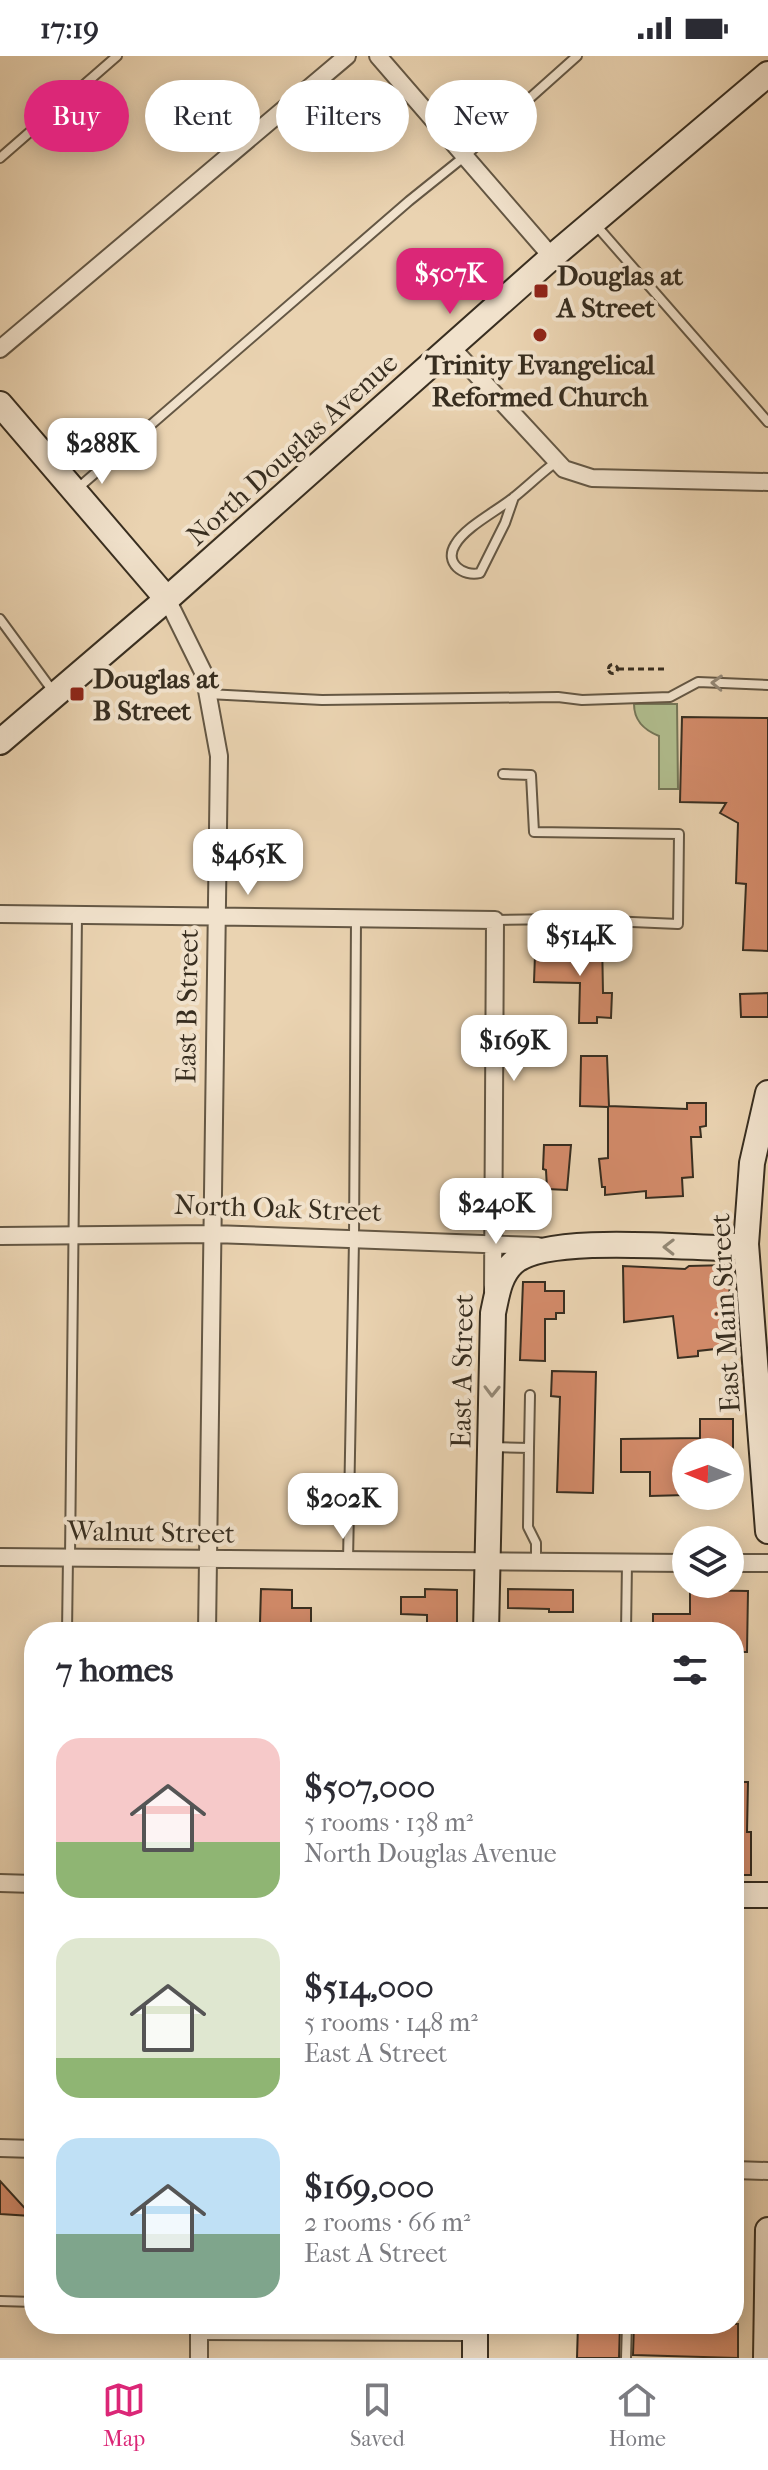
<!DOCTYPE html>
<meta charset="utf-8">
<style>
:root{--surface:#fff;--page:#f2f2f3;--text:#2b2b33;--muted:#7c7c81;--line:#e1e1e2;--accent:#db2777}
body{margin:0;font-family:"IM FELL French Canon",serif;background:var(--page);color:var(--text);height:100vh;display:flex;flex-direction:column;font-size:30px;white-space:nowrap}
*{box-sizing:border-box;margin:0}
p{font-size:26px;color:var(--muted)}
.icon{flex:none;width:44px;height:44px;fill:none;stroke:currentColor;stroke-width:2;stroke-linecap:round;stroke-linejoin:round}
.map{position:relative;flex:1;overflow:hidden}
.sheet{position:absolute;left:24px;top:1566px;width:720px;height:712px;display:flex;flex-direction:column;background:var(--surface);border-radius:32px;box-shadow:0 4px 20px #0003}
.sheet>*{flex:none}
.top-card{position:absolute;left:24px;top:24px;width:720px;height:72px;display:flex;gap:16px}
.needle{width:52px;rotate:271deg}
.tools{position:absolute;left:672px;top:1382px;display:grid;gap:16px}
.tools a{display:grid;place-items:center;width:72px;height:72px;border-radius:50%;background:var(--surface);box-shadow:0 4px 20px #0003;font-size:40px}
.price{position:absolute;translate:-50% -68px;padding:0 18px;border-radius:16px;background:#fff;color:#222;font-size:26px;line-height:52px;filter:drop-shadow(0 2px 4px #0008)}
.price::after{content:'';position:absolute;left:50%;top:48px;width:24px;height:18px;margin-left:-12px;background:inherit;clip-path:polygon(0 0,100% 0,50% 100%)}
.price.selected{background:var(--accent);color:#fff}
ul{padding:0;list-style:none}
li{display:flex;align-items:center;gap:24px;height:200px;padding:0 32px}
li span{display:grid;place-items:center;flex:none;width:224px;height:160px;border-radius:24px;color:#555}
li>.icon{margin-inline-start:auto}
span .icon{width:96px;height:96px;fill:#fffc;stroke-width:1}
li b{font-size:34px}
h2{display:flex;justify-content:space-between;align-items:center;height:96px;padding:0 32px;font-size:34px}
.chip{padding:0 28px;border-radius:36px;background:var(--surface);box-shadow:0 4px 20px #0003;font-size:28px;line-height:72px}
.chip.selected{background:var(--accent);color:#fff}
.status{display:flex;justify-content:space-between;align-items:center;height:56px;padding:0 40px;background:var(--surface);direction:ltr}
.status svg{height:22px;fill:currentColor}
.tab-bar{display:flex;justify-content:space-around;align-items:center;height:112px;border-top:2px solid var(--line);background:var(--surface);font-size:22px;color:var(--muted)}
.tab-bar a{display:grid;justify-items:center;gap:4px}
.tab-bar .selected{color:var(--accent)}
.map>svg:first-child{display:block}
.green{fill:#b1be8f;stroke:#747658;stroke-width:2}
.building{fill:#d38b6a;stroke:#382e20;stroke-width:2}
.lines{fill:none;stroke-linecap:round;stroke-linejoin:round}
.lane-casing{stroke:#645744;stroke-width:12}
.street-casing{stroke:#645744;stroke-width:20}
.secondary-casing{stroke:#382e20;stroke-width:28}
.path{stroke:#382e20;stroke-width:3;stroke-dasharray:6 4;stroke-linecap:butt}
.lane{stroke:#f1e2cc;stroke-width:8}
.street{stroke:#f1e2cc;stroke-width:16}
.secondary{stroke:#f1e2cc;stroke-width:24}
.oneway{stroke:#948876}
.poi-dot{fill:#8f2418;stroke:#f1e2cc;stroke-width:3}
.labels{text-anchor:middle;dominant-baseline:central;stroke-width:8;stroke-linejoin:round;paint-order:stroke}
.poi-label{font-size:28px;font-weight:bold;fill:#382e20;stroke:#f1e2cc;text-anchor:start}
.street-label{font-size:28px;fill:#382e20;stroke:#f1e2cc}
</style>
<div class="status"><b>17:19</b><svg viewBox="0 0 49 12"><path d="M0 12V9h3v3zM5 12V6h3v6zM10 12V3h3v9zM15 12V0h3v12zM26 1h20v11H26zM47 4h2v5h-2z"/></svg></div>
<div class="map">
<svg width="768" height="2302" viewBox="0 0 768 2302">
<rect width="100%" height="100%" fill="#ead3b1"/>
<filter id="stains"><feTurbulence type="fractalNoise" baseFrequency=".0025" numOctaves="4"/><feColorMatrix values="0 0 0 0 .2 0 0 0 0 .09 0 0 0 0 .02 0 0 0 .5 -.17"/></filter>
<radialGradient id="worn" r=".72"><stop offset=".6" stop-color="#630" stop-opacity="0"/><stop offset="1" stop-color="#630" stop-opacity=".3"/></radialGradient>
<!-- green -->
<path class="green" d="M634 648H677L678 733H659V680C644 674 634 665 634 648Z"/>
<!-- building -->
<path class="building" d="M682 661 768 662V895L743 894 746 828 736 827 738 767 720 757 726 747 680 746Z
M580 881 602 882 603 937H612L611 962 597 961V967H579L580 927 534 926 535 899 580 900Z
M768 937V961H741L740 938Z
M581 1000H607L609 1050 687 1053V1047H706V1070L700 1071 701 1081H691L693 1121 682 1122 683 1140 646 1142V1135L605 1139V1131H602L599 1103 608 1102V1051L580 1050Z
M544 1089H571L567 1134 547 1133 546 1114 543 1113Z
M728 1209 732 1276 722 1278 724 1292 698 1295V1300L678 1302 673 1260 624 1266 623 1210 685 1213 689 1210Z
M523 1226H545V1235H564V1257H556V1263H545V1305L520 1304Z
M552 1315 596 1316 593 1437 557 1436 560 1341 551 1340Z
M700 1363H733V1396H686V1439L650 1440V1416H621V1383L700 1382Z
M261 1533 292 1534V1552H311V1572L290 1571V1567H260Z
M425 1533 457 1534V1576H434V1572H427V1559L401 1558V1541H425Z
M508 1533 573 1534V1556H549V1553L508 1552Z
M690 1534 748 1535 747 1596H734V1576L653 1573V1558H690Z
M734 1726H748L747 1776H751V1819H734Z
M0 2125 32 2160 0 2158Z
M578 2268H620L619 2302H577Z
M634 2268H738V2302L633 2299Z"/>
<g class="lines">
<!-- lane casing -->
<g class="lane-casing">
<path id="lane" d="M0 102 117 0
M595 168 768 366
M78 432 409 145 465 100 577 0
M514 441 505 467 480 517C463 521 444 507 455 489 465 471 497 455 513 442 528 430 541 417 556 406
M0 563 55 638
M208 638 322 644 558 641 582 644 670 641 698 626 768 629
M495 864 563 863 678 868 679 778 534 776 531 719 503 718
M491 1391 529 1392 530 1339
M529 1392 528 1471 536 1487V1505
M70 1501 77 859
M348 1505 354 1184 356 863
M67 1576 68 1501
M626 1576 627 1507
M0 2245 34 2246
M199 2279 470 2280
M626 2302 627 2268"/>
</g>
<!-- street casing -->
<g class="street-casing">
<path id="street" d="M378 0 552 201
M451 291 564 413 592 422 768 426
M0 293 347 0
M167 543 204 618 219 700 207 1576
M0 858 495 864 493 1235
M0 1180 213 1178 538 1190
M0 1501 686 1507
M730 1507H768
M0 1827 34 1828
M0 2092 34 2093
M734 2114 768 2115
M199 2302V2268"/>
</g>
<!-- secondary casing -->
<g class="secondary-casing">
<path id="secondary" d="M0 348 167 543
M0 686 167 543 552 201 768 18
M768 1037 752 1107 746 1188 768 1475
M486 1576 493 1257C497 1239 499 1220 513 1207 544 1179 677 1191 721 1192L746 1188
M734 1839H768
M475 2302V2268
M766 2302 768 2174"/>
</g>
<!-- path -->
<path class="path" d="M608.5 613a4.5 4.5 0 1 1 9 0a4.5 4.5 0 1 1-9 0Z
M618 613H667"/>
<!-- lane -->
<use href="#lane" class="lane"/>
<!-- street -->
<use href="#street" class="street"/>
<!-- secondary -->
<use href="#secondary" class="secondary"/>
</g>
<!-- one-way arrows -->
<defs><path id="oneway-chevron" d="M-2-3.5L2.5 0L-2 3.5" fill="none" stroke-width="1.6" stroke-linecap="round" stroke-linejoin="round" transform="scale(2)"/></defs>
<g class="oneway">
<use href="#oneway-chevron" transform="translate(717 627) rotate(-178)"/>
<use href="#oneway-chevron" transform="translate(669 1191) rotate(-179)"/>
<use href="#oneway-chevron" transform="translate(492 1335) rotate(91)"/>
</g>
<!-- markers -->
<g class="poi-dot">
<rect x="533" y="227" width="16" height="16" rx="4"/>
<circle cx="540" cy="279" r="8"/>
<rect x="69" y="630" width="16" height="16" rx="4"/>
</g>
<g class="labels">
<!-- poi labels -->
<g class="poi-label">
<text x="557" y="219">Douglas at<tspan x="557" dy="32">A Street</tspan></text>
<text x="540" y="308" text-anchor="middle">Trinity Evangelical<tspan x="540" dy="32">Reformed Church</tspan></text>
<text x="93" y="622">Douglas at<tspan x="93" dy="32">B Street</tspan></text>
</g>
<!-- street labels -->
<g class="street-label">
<text transform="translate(292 393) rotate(-42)">North Douglas Avenue</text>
<text transform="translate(187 950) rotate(-89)">East B Street</text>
<text transform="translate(278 1152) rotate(2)">North Oak Street</text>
<text transform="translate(725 1257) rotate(-93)">East Main Street</text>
<text transform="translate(462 1315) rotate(-89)">East A Street</text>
<text transform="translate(151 1476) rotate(1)">Walnut Street</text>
</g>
</g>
<rect width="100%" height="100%" filter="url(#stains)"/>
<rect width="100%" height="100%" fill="url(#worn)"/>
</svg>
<div class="tools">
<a><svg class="needle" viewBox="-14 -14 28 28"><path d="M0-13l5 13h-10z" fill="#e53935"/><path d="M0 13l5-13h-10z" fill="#7c7c81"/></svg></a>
<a><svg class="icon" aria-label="layers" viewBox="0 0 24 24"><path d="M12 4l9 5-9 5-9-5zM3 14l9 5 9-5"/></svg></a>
</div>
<b class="price selected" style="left:450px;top:260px">$507K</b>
<b class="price" style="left:102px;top:430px">$288K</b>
<b class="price" style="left:248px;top:841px">$465K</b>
<b class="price" style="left:580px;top:922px">$514K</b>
<b class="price" style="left:514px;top:1027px">$169K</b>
<b class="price" style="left:496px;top:1190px">$240K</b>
<b class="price" style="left:343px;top:1485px">$202K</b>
<div class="top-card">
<a class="chip selected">Buy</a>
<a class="chip">Rent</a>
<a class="chip">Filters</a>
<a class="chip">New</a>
</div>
<section class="sheet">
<h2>7 homes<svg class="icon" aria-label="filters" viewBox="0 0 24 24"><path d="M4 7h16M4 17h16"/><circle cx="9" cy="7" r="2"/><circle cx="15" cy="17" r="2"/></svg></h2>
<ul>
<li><span style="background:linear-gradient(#f6c9c9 65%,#8fb573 0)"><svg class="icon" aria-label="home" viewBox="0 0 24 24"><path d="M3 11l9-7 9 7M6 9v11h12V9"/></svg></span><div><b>$507,000</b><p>5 rooms · 138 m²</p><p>North Douglas Avenue</p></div></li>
<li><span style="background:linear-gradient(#dfe7d0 75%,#8fb573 0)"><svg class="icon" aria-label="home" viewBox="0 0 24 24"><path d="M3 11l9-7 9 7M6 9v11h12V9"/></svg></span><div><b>$514,000</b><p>5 rooms · 148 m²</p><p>East A Street</p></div></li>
<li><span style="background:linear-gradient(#bfe0f5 60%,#7fa58c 0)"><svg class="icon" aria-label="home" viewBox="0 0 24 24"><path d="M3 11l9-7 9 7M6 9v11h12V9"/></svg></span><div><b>$169,000</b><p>2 rooms · 66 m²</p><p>East A Street</p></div></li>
</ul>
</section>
</div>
<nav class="tab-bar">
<a class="selected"><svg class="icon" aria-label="map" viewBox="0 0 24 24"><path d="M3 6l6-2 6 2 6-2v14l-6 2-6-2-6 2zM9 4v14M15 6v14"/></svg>Map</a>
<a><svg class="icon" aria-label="saved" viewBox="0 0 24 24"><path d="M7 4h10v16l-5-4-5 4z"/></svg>Saved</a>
<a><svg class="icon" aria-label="home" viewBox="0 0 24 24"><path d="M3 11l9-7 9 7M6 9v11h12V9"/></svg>Home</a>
</nav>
